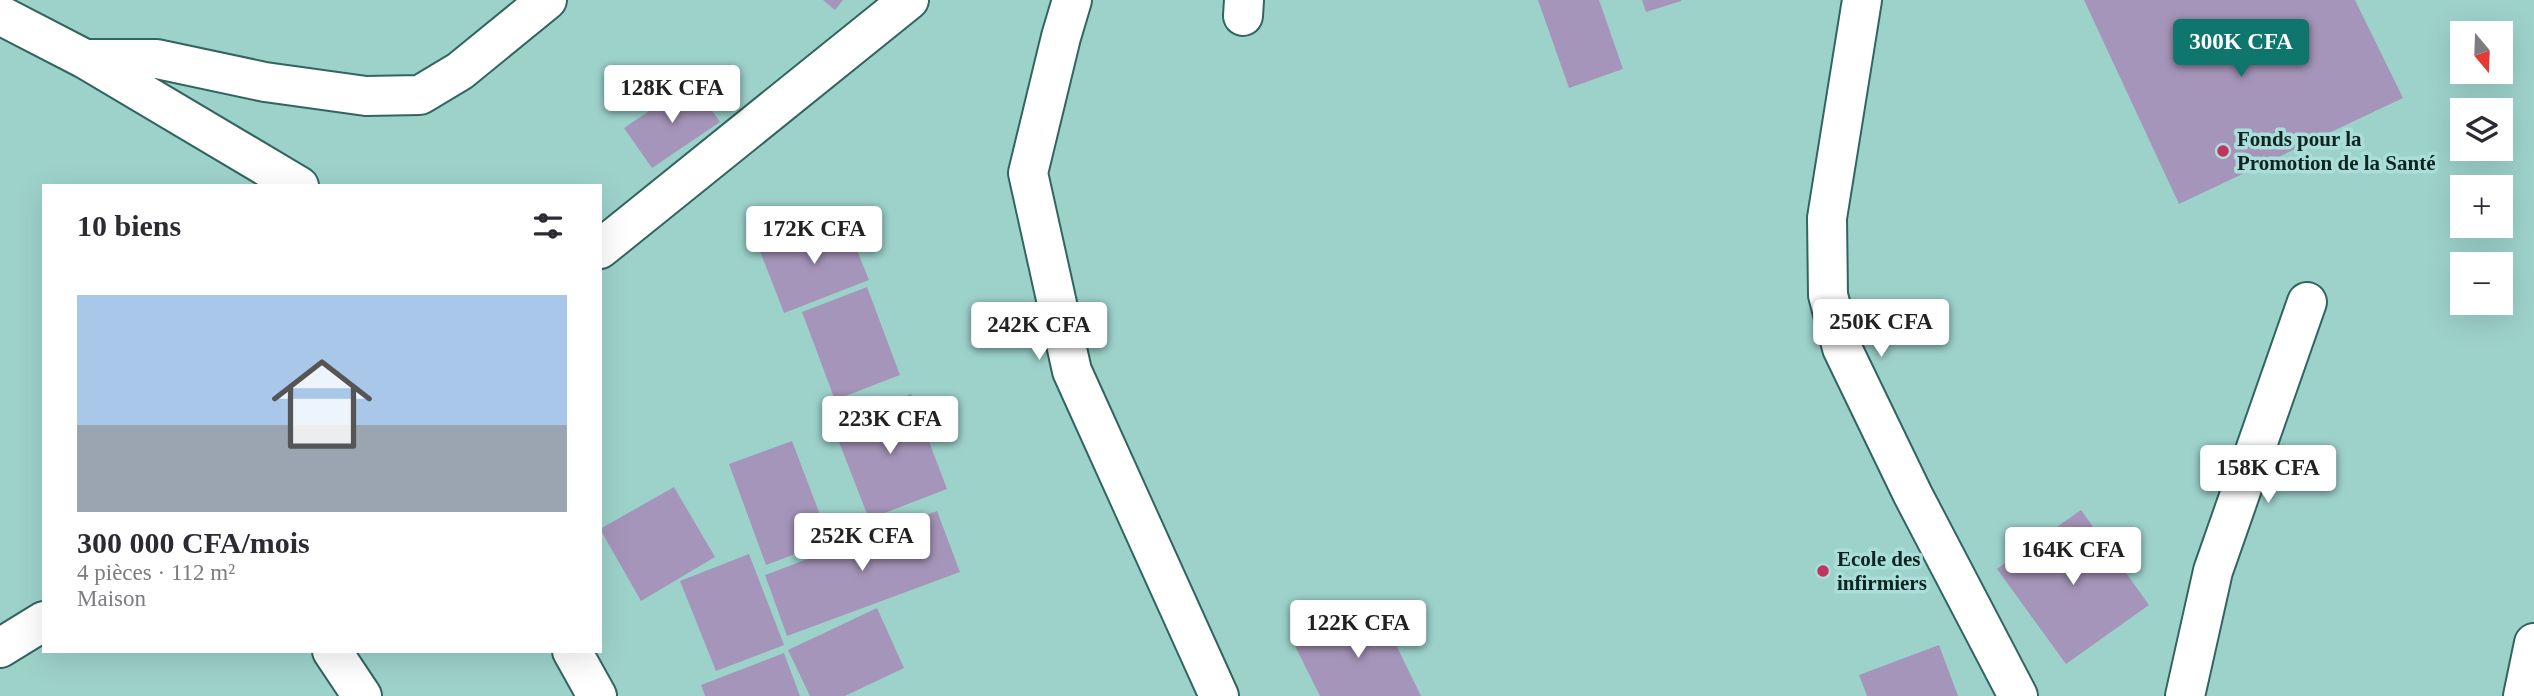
<!DOCTYPE html>
<html lang="fr">
<meta charset="utf-8">
<style>
:root{--surface:#fff;--page:#f2f2f3;--text:#2b2b33;--muted:#7c7c81;--line:#e1e1e2;--accent:#0f766e}
body{margin:0;font-family:Georgia,serif;background:var(--page);color:var(--text);height:100vh;display:flex;flex-direction:column;font-size:26px;white-space:nowrap}
*{box-sizing:border-box;margin:0}
p{font-size:23px;color:var(--muted)}
.icon{flex:none;width:38px;height:38px;fill:none;stroke:currentColor;stroke-width:2;stroke-linecap:round;stroke-linejoin:round}
.map{position:relative;flex:1;overflow:hidden}
.side{position:absolute;left:42px;top:184px;width:560px;height:469px;display:flex;flex-direction:column;background:var(--surface);border-radius:0px;box-shadow:0 7px 28px #0002}
.side>*{flex:none}
.needle{width:46px;rotate:161deg}
.controls{position:absolute;left:2450px;top:21px;display:grid;gap:14px}
.controls a{display:grid;place-items:center;width:63px;height:63px;border-radius:0px;background:var(--surface);box-shadow:0 7px 28px #0002;font-size:35px}
.price{position:absolute;translate:-50% -60px;padding:0 16px;border-radius:7px;background:#fff;color:#222;font-size:23px;line-height:46px;filter:drop-shadow(0 2px 4px #0008)}
.price::after{content:'';position:absolute;left:50%;top:42px;width:21px;height:16px;margin-left:-10px;background:inherit;clip-path:polygon(0 0,100% 0,50% 100%)}
.price.on{background:var(--accent);color:#fff}
ul{padding:0;list-style:none}
li{display:grid;align-content:center;gap:14px;height:371px;padding:0 35px}
li+li{border-top:2px solid var(--line)}
li span{display:grid;place-items:center;height:217px;border-radius:0px;color:#555}
li>.icon{margin-inline-start:auto}
span .icon{width:126px;height:126px;fill:#fffc;stroke-width:1}
li b{font-size:30px}
h2{display:flex;justify-content:space-between;align-items:center;height:84px;padding:0 35px;font-size:30px}
.map>svg:first-child{display:block}
.building{fill:#a695ba}
.lines{fill:none;stroke-linecap:round;stroke-linejoin:round}
.minor-casing{stroke:#326560;stroke-width:42}
.minor{stroke:#fff;stroke-width:38}
.poi-dot{fill:#c13361;stroke:#a9dfd8;stroke-width:2.5}
.labels{text-anchor:middle;dominant-baseline:central;stroke-width:7;stroke-linejoin:round;paint-order:stroke}
.poi-label{font-size:21px;font-weight:bold;fill:#0f2421;stroke:#a9dfd8;text-anchor:start}
</style>
<div class="map">
<svg width="2534" height="696" viewBox="0 0 2534 696">
<rect width="100%" height="100%" fill="#9dd2cb"/>
<!-- building -->
<path class="building" d="M823 0H843L835 10Z
M1538 0H1599L1623 69 1569 88Z
M1642 0H1681V1L1646 12Z
M2084 0H2355L2403 98 2179 204Z
M692 82 720 122 652 168 624 128Z
M844 218 869 280 784 313 760 251Z
M867 287 900 375 835 400 802 312Z
M911 394 947 489 869 519 832 424Z
M792 441 830 541 766 565 729 464Z
M674 487 715 557 641 601 600 529Z
M2081 510 2149 605 2066 664 1997 569Z
M937 511 960 572 787 636 765 575Z
M749 554 784 645 716 671 680 581Z
M1377 606 1421 696H1320L1295 646Z
M877 608 904 668 845 696H810L788 650Z
M1939 645 1958 696H1867L1859 675Z
M784 653 800 696H705L701 685Z"/>
<g class="lines">
<!-- minor casing -->
<g class="minor-casing">
<path id="minor" d="M1072 0 1061 37 1028 173 1072 371 1219 696
M1862 0 1827 218 1828 295 1842 348 1913 495 2018 696
M0 15 85 59 299 186
M1243 16 1244 0
M85 59H157L265 82 366 96 420 95 460 71 547 0
M600 249 909 0
M0 648 44 621
M332 651 362 696
M572 651 597 696
M2185 696 2213 571 2307 302
M2523 696 2534 643"/>
</g>
<!-- minor -->
<use href="#minor" class="minor"/>
</g>
<!-- markers -->
<g class="poi-dot">
<circle cx="2223" cy="151" r="7"/>
<circle cx="1823" cy="571" r="7"/>
</g>
<g class="labels">
<!-- poi labels -->
<g class="poi-label">
<text x="2237" y="139">Fonds pour la<tspan x="2237" dy="24">Promotion de la Santé</tspan></text>
<text x="1837" y="559">Ecole des<tspan x="1837" dy="24">infirmiers</tspan></text>
</g>
</g>
</svg>
<div class="controls">
<a><svg class="needle" viewBox="-14 -14 28 28"><path d="M0-13l5 13h-10z" fill="#e53935"/><path d="M0 13l5-13h-10z" fill="#7c7c81"/></svg></a>
<a><svg class="icon" aria-label="layers" viewBox="0 0 24 24"><path d="M12 4l9 5-9 5-9-5zM3 14l9 5 9-5"/></svg></a>
<a>+</a>
<a>−</a>
</div>
<b class="price on" style="left:2241px;top:79px">300K CFA</b>
<b class="price" style="left:672px;top:125px">128K CFA</b>
<b class="price" style="left:814px;top:266px">172K CFA</b>
<b class="price" style="left:1881px;top:359px">250K CFA</b>
<b class="price" style="left:1039px;top:362px">242K CFA</b>
<b class="price" style="left:890px;top:456px">223K CFA</b>
<b class="price" style="left:2268px;top:505px">158K CFA</b>
<b class="price" style="left:862px;top:573px">252K CFA</b>
<b class="price" style="left:2073px;top:587px">164K CFA</b>
<b class="price" style="left:1358px;top:660px">122K CFA</b>
<section class="side">
<h2>10 biens<svg class="icon" aria-label="filters" viewBox="0 0 24 24"><path d="M4 7h16M4 17h16"/><circle cx="9" cy="7" r="2"/><circle cx="15" cy="17" r="2"/></svg></h2>
<ul>
<li><span style="background:linear-gradient(#a9c7e8 60%,#9aa5b1 0)"><svg class="icon" aria-label="home" viewBox="0 0 24 24"><path d="M3 11l9-7 9 7M6 9v11h12V9"/></svg></span><div><b>300 000 CFA/mois</b><p>4 pièces · 112 m²</p><p>Maison</p></div></li>
</ul>
</section>
</div>
